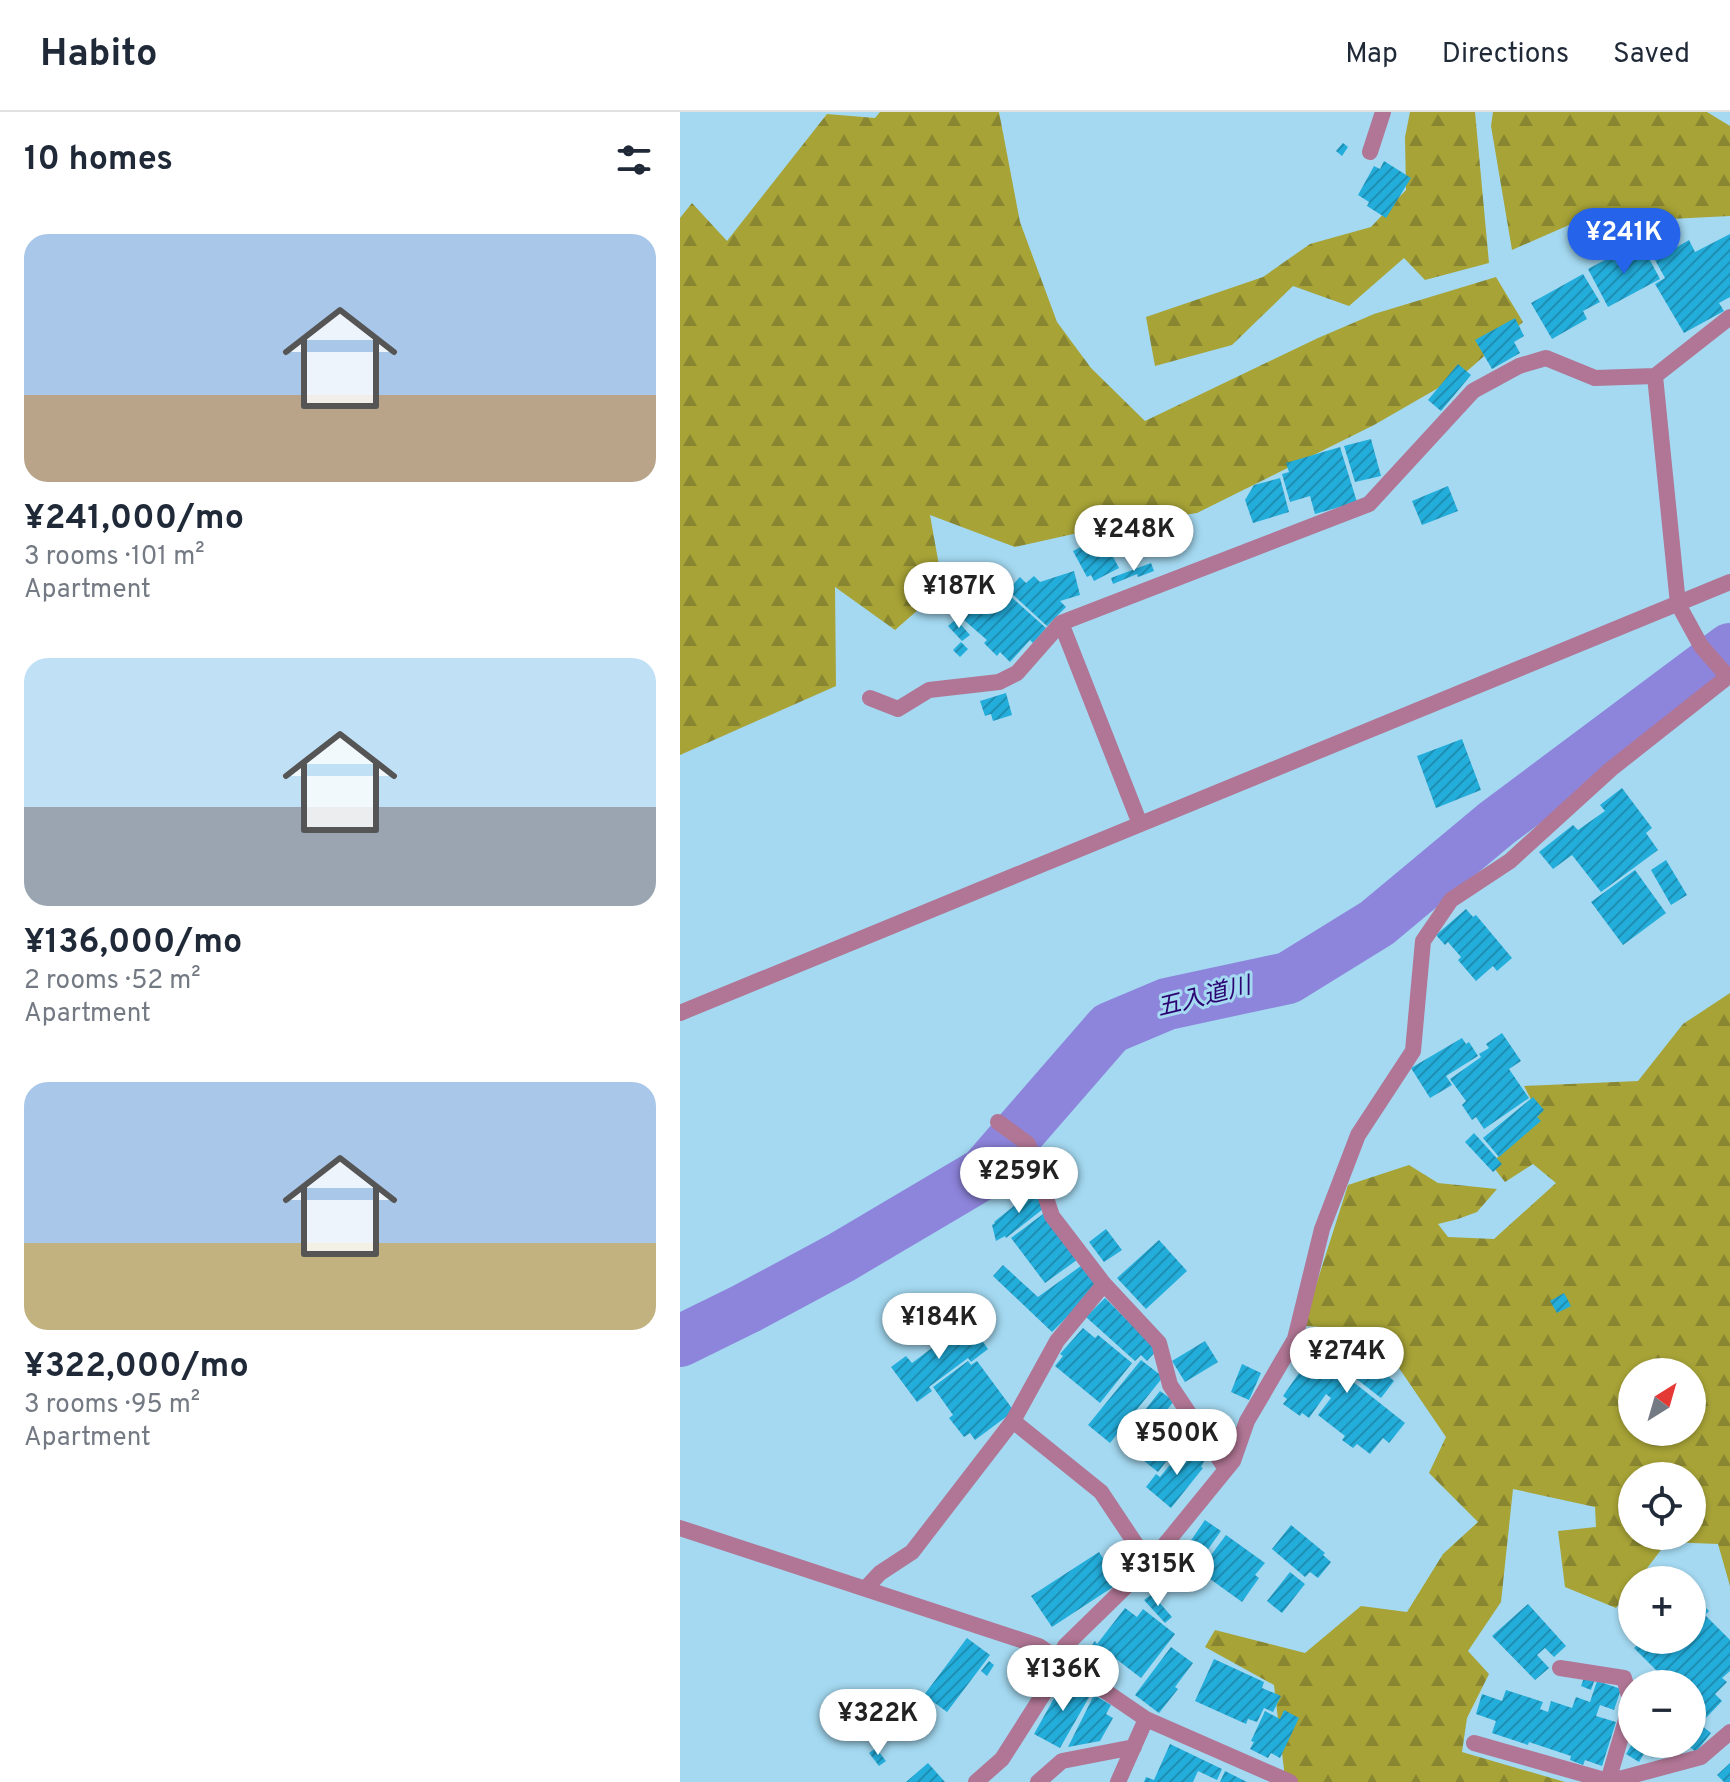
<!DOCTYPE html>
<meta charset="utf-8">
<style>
:root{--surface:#fff;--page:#f2f2f3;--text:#1f2937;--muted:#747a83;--line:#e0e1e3;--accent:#2563eb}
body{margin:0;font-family:Overpass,"Noto Sans JP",sans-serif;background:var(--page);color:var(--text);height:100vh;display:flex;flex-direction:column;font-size:30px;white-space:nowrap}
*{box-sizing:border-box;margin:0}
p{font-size:26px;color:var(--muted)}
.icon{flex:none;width:44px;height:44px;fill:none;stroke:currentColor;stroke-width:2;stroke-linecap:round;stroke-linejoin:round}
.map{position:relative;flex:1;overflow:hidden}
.drawer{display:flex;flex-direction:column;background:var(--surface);width:680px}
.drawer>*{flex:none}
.needle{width:52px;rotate:37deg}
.controls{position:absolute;left:938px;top:1246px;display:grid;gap:16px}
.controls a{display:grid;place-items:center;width:88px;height:88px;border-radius:50%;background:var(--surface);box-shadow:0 2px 6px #0004;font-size:40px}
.price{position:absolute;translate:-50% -68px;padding:0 18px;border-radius:28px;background:#fff;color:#222;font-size:26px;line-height:52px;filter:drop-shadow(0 2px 4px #0008)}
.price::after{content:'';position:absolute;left:50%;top:48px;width:24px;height:18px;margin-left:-12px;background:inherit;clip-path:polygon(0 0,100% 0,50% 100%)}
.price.active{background:var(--accent);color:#fff}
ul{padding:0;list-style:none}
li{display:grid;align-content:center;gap:16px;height:424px;padding:0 24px}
li span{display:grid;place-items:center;height:248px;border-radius:24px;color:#555}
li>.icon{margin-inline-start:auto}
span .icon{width:144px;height:144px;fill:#fffc;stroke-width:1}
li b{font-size:34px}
h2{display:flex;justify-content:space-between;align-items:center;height:96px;padding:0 24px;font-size:34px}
header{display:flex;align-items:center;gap:48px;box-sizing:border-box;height:112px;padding:0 40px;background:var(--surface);border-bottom:2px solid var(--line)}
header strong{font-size:38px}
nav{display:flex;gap:44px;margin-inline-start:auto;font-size:28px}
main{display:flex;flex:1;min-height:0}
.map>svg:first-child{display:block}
.forest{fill:url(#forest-firs);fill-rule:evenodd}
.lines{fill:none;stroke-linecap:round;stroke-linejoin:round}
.river{stroke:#8d84db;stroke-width:52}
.building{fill:url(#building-hatch)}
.street{stroke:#b17695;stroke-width:16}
.labels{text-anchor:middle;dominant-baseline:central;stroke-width:6;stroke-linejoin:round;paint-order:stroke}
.water-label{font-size:24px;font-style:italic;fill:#2c0471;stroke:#a4d9f1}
</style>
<header>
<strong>Habito</strong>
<nav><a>Map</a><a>Directions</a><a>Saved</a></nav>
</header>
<main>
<section class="drawer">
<h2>10 homes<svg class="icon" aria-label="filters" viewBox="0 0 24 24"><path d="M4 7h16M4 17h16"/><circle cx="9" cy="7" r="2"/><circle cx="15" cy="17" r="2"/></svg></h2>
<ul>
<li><span style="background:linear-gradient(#a9c7e8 65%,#b9a48a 0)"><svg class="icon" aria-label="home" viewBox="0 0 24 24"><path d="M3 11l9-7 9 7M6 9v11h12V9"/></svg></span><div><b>¥241,000/mo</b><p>3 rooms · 101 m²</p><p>Apartment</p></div></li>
<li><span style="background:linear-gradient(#bfe0f5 60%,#9aa5b1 0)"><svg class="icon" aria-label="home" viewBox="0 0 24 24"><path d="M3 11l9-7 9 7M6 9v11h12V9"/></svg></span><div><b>¥136,000/mo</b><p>2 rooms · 52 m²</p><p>Apartment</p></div></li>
<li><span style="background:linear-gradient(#a9c7e8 65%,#c2b280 0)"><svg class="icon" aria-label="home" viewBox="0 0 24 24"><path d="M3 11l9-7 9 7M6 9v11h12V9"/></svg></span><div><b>¥322,000/mo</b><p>3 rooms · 95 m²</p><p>Apartment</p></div></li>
</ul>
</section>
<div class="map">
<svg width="1050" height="1670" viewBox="0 0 1050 1670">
<defs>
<pattern id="forest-firs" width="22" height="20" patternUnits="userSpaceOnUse" patternTransform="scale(2)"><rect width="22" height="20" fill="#a7a337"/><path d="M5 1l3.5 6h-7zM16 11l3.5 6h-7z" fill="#888630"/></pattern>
<pattern id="building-hatch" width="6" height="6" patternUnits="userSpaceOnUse" patternTransform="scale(2)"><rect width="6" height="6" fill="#23addb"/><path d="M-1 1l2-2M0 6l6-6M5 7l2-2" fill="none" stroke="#1e8eb3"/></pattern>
</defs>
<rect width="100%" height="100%" fill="#a4d9f1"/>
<!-- forest -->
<path class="forest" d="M200 0H319L340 110 377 210 411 256 465 309 638 226 694 202 816 165 843 210 786 260 694 313 517 401 425 415 335 435 250 403 263 476 215 518 155 475 156 574 0 643V106L12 91 47 129 147 2 195 6Z
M730 0H795L809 151 745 168 724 146 669 194 613 174 552 233 475 254 466 205 583 165 630 132 691 115 726 78 725 25Z
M813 0H1027L1050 14V104L970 108 905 106 832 138 811 14Z
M1050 881V1474L1038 1432 987 1430 958 1468H952V1475L936 1496 885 1475 878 1419 916 1415 915 1395 833 1377 821 1490 788 1539 809 1562 787 1606 782 1640 885 1670H614L605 1666 594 1573 525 1535 535 1518 625 1541 681 1494 727 1500 763 1442 798 1410 749 1361 766 1325 704 1234 679 1217 623 1214 668 1073 729 1053 758 1071 817 1077 797 1100 778 1107 758 1112 768 1125 814 1127 876 1071 853 1052 825 1070 811 1052 859 1003 844 974 958 969 1003 912ZM952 1260H1012V1320H952ZM952 1364H1012V1424H952Z"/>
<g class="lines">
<!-- river -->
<path class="river" d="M0 1229 67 1196 162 1145 304 1061 430 916 487 892 608 866 697 811 817 711 1050 537"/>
</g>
<!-- building -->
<path class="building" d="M663 31 668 35 662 44 656 39Z
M704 49 731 66 706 106 687 94 689 90 678 83 694 54 700 57Z
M1050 122V185L1039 191 1044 199 1004 221 975 172 985 166 975 148 1009 128 1015 140Z
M963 135 980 167 928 195 908 157 938 141 940 146Z
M903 162 920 190 903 199 907 207 872 227 851 191Z
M835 206 844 224 834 230 840 241 812 257 795 228Z
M778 252 791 263 761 299 748 288Z
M691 327 701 364 675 370 664 334Z
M660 335 677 390 635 402 630 384 610 390 602 362 609 360 606 351Z
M600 366 609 400 573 411 565 388 574 373Z
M768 374 778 399 742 413 732 389Z
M422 424 439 456 414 469 411 463 407 465 393 439Z
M471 451 474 459 458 465 457 462 433 472 431 466Z
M394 459 400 483 380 489 386 495 367 514 328 478 340 465 346 471 354 464 360 470Z
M309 465 366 516 353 531 350 528 330 550 320 540 317 544 304 531 307 528 277 502Z
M276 507 290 523 282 529 268 514Z
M281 530 288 537 280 545 273 538Z
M326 581 332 603 313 609 311 602 305 604 300 589Z
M782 627 801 678 756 696 737 644Z
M942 676 972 716 966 721 978 738 921 780 892 743 873 757 859 740 893 713 898 718 925 699 920 693Z
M986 748 1007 783 991 793 971 758Z
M955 758 986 801 943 833 911 790Z
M786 797 793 805 796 803 832 846 817 859 813 854 796 869 778 848 781 845 768 830 765 833 756 823Z
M822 921 841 949 829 957 849 986 804 1017 796 1005 792 1008 782 993 786 989 770 967 801 945 799 942 809 936 806 932Z
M782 926 786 932 789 930 798 944 766 964 772 973 750 986 731 956Z
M853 985 864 998 857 1005 861 1009 819 1045 803 1026Z
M794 1021 822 1052 813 1060 785 1030Z
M355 1077 368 1093 326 1126 325 1124 316 1129 312 1113 315 1111 314 1110Z
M367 1099 401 1145 365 1171 331 1126Z
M426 1117 442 1138 424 1150 409 1130Z
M479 1128 507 1159 466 1197 437 1166Z
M405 1151 421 1171 372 1220 313 1164 323 1153 358 1185Z
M884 1181 891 1194 877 1201 870 1189Z
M425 1186 477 1238 467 1249 461 1243 455 1249 406 1205Z
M288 1209 308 1237 291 1250 288 1246 249 1275 252 1279 237 1290 211 1255 226 1244 232 1251Z
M403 1216 415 1226 418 1223 452 1251 420 1291 375 1254 383 1244 380 1242Z
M647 1228 671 1245 684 1228 704 1244 696 1254 714 1269 701 1286 665 1258 662 1261 725 1311 709 1331 703 1326 690 1342 677 1332 673 1336 662 1328 665 1324 638 1303 651 1286 646 1282 629 1306 622 1301 620 1304 603 1292 607 1287 603 1284 619 1261 620 1262Z
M525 1229 538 1250 505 1270 492 1249Z
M461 1248 483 1265 430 1331 408 1313Z
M288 1249 291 1253 297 1249 334 1299 295 1328 290 1321 284 1325 269 1306 273 1303 253 1275Z
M562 1252 581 1261 569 1288 551 1280Z
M480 1279 494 1289 479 1308 503 1328 478 1360 440 1330Z
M515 1332 525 1348 521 1355 523 1356 491 1396 466 1375 476 1362 480 1365 501 1339 506 1343Z
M525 1408 541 1419 509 1464 494 1453Z
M611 1413 645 1441 643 1443 651 1450 638 1466 630 1460 625 1465 592 1437Z
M546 1423 585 1451 575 1463 579 1466 562 1490 519 1459Z
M419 1440 439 1471 372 1515 351 1484Z
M610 1460 625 1472 602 1501 587 1489Z
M472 1482 492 1505 485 1511 464 1488Z
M1012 1482 1029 1499 1025 1503 1050 1528V1559L1042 1566 1047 1570 1035 1582 1042 1589 1025 1607 1012 1594V1572H990L954 1536 963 1528H1012Z
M848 1492 886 1534 874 1545 865 1536 857 1543 869 1556 855 1568 812 1524Z
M445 1496 457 1505 463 1497 495 1522 461 1566 435 1546 420 1565 400 1549 415 1529 417 1532Z
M287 1526 310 1543 267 1600 244 1583Z
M491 1535 513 1551 495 1575 498 1577 479 1601 455 1583Z
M534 1547 584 1570 582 1576 601 1584 593 1600 584 1596 577 1610 568 1607 566 1612 515 1589Z
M309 1549 314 1553 307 1564 301 1559Z
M905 1563 915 1567 911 1578 901 1574Z
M386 1565 412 1580 380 1636 354 1622Z
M917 1569 941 1577 934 1598 920 1593 916 1604 936 1610 922 1654 905 1648 903 1653 890 1648 891 1644 849 1630 848 1633 812 1621 816 1609 796 1602 802 1582 822 1589 826 1578 863 1590 860 1597 868 1600 871 1589 892 1596 896 1585 910 1590Z
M414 1583 431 1593 426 1602 433 1606 420 1629 388 1635Z
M604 1598 619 1606 600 1646 591 1641 588 1646 570 1637 574 1630 571 1629 585 1599 600 1607Z
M1012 1606 1031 1621 1016 1640 1006 1632H1012Z
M490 1632 542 1657 537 1668 518 1659 513 1670H464L466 1665 474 1668Z
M952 1632H982L973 1646 965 1640 959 1650 946 1642Z
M196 1636 206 1649 199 1654 189 1641Z
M248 1651 265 1670H226Z
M1050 1651V1670H1044L1037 1663Z
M545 1659 567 1670H540Z"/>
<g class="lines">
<!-- street -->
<path class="street" d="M690 40 703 0
M975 264 998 492 1021 534 1048 565
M381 511 460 712
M190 586 218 597 249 578 319 570 337 561 381 511 689 392 793 279 839 254 866 246 915 266 975 264 1050 205
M0 901 1050 470
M318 1010 348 1032 372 1104 424 1172 479 1231 490 1273 546 1357
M333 1309 421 1380 469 1452
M0 1416 359 1534 466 1607 610 1670
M185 1477 200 1461 232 1440 333 1309 377 1229 424 1172
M794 1631 928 1669 951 1591 944 1566 880 1556
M296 1670 322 1647 371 1570 378 1547 385 1534 469 1452 553 1349 567 1309 615 1227 642 1117 678 1023 733 939 743 829 771 788 830 749 931 657 1050 563
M358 1670 382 1649 454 1635
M438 1670 466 1607
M928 1670 1021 1645 1050 1620"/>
</g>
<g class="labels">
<!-- water labels -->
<g class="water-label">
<text transform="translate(524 886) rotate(-14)">五入道川</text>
</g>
</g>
</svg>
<div class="controls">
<a><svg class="needle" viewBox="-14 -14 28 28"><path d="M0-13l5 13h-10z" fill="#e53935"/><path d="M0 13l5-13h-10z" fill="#747a83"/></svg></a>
<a><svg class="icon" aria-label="locate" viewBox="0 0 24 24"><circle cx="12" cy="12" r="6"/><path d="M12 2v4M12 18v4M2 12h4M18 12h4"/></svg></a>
<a>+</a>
<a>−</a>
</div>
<b class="price active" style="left:944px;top:164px">¥241K</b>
<b class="price" style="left:454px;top:461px">¥248K</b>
<b class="price" style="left:279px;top:518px">¥187K</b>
<b class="price" style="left:339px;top:1103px">¥259K</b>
<b class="price" style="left:259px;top:1249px">¥184K</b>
<b class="price" style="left:667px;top:1283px">¥274K</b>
<b class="price" style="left:497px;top:1365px">¥500K</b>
<b class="price" style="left:478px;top:1496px">¥315K</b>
<b class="price" style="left:383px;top:1601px">¥136K</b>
<b class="price" style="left:198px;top:1645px">¥322K</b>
</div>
</main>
